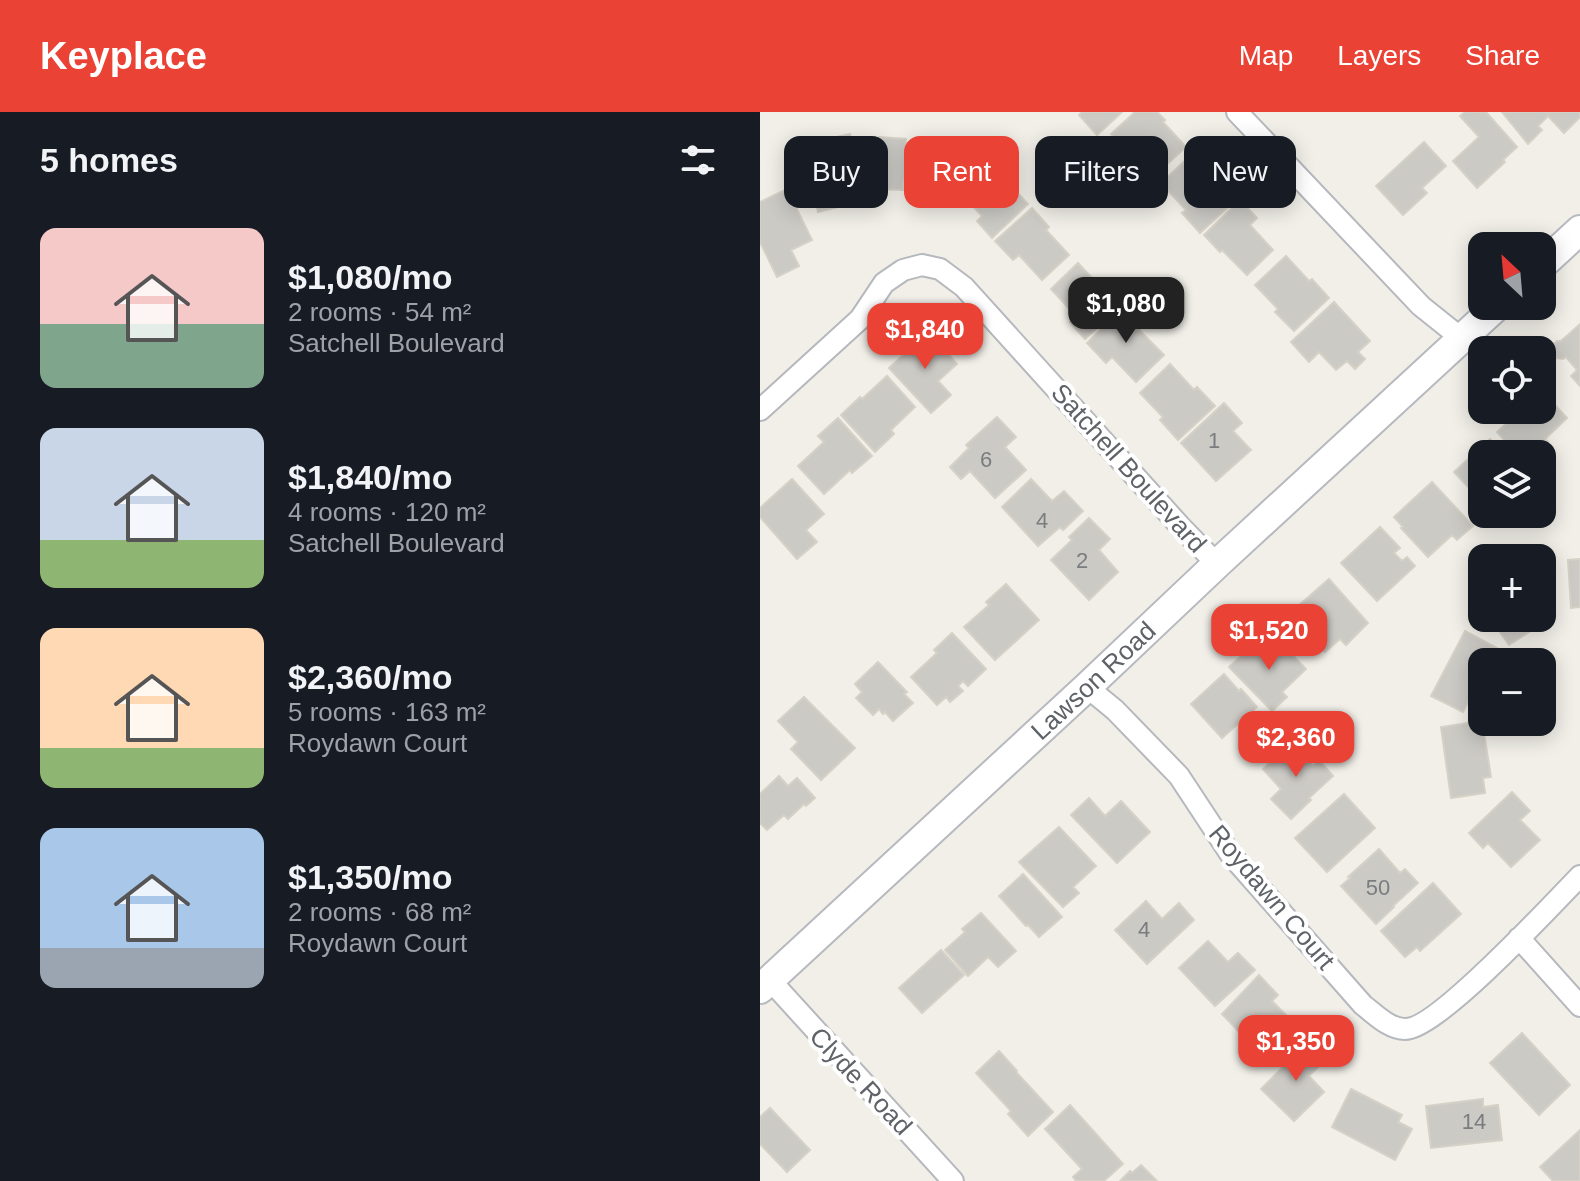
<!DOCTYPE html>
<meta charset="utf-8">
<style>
:root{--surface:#171b24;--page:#242831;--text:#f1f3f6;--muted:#9ea1a6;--accent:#ea4335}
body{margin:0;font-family:Helvetica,sans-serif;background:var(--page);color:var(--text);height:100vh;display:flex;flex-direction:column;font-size:30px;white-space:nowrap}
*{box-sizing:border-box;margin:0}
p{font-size:26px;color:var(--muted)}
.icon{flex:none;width:44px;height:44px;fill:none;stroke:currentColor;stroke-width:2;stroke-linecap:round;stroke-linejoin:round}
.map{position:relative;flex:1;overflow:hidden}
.panel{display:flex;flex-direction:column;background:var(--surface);width:760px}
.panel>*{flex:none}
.top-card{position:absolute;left:24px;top:24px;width:676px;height:72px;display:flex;gap:16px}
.needle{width:52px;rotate:334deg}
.tools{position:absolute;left:708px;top:120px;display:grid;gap:16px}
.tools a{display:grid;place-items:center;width:88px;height:88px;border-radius:16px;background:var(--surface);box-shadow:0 4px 20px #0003;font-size:40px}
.price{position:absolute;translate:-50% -68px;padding:0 18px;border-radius:16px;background:var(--accent);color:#fff;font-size:26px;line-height:52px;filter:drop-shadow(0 2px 4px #0008)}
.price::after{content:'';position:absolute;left:50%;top:48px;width:24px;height:18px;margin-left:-12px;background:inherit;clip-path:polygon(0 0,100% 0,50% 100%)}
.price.current{background:#222;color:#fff}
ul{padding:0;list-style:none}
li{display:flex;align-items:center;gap:24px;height:200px;padding:0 40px}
li span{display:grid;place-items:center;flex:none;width:224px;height:160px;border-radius:16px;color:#555}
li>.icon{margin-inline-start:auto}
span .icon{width:96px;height:96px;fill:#fffc;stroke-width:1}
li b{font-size:34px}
h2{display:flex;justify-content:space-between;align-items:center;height:96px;padding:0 40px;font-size:34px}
.tag{padding:0 28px;border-radius:16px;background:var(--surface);box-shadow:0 4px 20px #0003;font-size:28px;line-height:72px}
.tag.current{background:var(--accent);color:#fff}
header{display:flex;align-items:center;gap:48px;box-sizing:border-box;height:112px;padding:0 40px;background:var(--accent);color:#fff}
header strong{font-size:38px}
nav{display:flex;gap:44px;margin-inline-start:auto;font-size:28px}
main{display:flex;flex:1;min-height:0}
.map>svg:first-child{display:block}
.building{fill:#cccac5;stroke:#d6d1c6;stroke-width:2}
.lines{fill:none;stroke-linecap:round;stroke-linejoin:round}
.street-casing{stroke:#b5b8bc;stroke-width:24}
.secondary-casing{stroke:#b6babf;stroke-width:32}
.street{stroke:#fff;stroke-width:20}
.secondary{stroke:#fff;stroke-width:28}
.labels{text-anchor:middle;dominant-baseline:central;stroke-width:8;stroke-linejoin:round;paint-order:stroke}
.number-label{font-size:22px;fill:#7a7d7f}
.street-label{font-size:26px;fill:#5f6368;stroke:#fff}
</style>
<header>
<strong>Keyplace</strong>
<nav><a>Map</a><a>Layers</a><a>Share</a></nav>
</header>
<main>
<section class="panel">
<h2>5 homes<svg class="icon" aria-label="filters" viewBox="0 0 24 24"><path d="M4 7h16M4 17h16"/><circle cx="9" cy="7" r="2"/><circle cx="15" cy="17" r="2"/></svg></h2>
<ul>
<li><span style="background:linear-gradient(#f6c9c9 60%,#7fa58c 0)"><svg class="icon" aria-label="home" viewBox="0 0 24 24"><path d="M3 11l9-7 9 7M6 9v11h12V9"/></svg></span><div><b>$1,080/mo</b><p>2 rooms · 54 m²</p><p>Satchell Boulevard</p></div></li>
<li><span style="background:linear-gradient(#c9d6e8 70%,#8fb573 0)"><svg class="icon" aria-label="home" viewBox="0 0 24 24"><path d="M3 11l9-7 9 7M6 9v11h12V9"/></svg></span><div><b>$1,840/mo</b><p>4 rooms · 120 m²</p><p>Satchell Boulevard</p></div></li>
<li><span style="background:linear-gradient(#ffd9b3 75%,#8fb573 0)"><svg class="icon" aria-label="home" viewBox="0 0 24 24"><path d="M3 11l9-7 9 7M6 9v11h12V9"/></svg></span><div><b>$2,360/mo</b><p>5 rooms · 163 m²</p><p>Roydawn Court</p></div></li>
<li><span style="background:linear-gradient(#a9c7e8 75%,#9aa5b1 0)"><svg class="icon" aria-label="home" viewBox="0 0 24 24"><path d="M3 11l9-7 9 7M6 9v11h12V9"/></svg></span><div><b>$1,350/mo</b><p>2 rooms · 68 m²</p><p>Roydawn Court</p></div></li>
</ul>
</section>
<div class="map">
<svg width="820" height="1069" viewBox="0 0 820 1069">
<rect width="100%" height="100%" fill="#f1efe8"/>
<!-- building -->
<path class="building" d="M322 0H362L337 23 319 3Z
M375 0H397L405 8 403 10 426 35 395 63 371 38 369 41 351 22Z
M705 0H726L757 35 743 48 745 50 717 76 693 49 719 25 700 4Z
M742 0H820V5L804 21 788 4 778 14 782 18 768 32Z
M90 22 106 88 58 100 49 61 61 58 54 30Z
M119 25 146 27V33L182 35 180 71 143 69V78L116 77Z
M664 30 686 54 662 76 667 81 643 103 616 74Z
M429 45 453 72 460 66 479 85 440 121 422 101 426 98 401 71Z
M226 51 249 76 251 74 268 92 232 126 217 109 222 104 197 77Z
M27 77 52 128 31 138 39 154 17 165 0 130V90Z
M480 88 497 106 490 113 513 138 487 163 462 138 460 140 444 123Z
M272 96 289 115 286 118 309 143 282 168 259 143 253 148 235 129Z
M526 144 549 169 552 167 569 186 534 219 515 200 518 197 495 173Z
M318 151 342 177 344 175 361 194 325 227 310 210 316 204 291 177Z
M574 190 610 229 598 240 605 247 595 257 587 249 576 258 559 240 549 250 531 230Z
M364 195 383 214 379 218 404 243 376 270 352 245 346 251 327 231Z
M820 212V274L811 264 817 258 806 245 803 247 796 246 791 242V234L797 229H801Z
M168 220 197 252 178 269 191 283 171 301 129 256Z
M410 252 434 278 437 275 455 294 418 328 400 308 403 305 380 281Z
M127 264 155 295 131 318 134 322 115 340 81 303 100 285 102 287Z
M782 279 807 306 785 327 788 330 774 342H757L737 320 761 298H782Z
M464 291 482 311 473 319 491 338 456 369 421 331Z
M237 305 256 325 245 335 266 358 235 386 210 359 201 367 190 355 209 336 206 333Z
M78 306 112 344 92 361 90 358 64 382 38 354 64 330 58 324Z
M730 327 744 342H722V374L714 381 694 360Z
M32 367 64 402 46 418 57 430 37 447 0 405V396Z
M271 367 292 389 304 379 323 399 303 418 300 415 278 434 242 395Z
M672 370 713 414 697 428 692 423 668 445 641 416 643 415 634 405Z
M329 406 350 427 339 438 358 460 329 488 291 448 312 428 309 425Z
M620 415 640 436 634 441 642 449 647 445 655 454 617 489 581 451Z
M820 447V495L811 496 808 448Z
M569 467 608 511 586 533 580 527 565 540 530 501Z
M246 472 279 508 235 548 204 515 229 493 226 490Z
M782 489 792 505 749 533 730 506H782Z
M705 519 744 540 739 550H722V572L713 590 709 588 703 600 671 584Z
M192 521 226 557 208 574 203 569 198 574 203 579 190 590 186 585 177 593 151 565 177 541 174 538Z
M515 525 546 557 522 580 527 585 512 599 469 555 489 537 496 544Z
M118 550 147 580 144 582 153 591 133 609 125 600 123 602 119 597 113 603 96 586 102 580 95 572Z
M464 562 479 579 481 577 497 595 462 626 431 592Z
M44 585 95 636 61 668 31 637 38 630 18 609Z
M722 609 731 665 723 666 725 681 691 686 681 615Z
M532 630 553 654 559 648 573 664 549 686 551 688 531 707 511 687 521 677 503 657Z
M19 664 28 674 37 666 55 686 46 694 44 692 28 707 24 703 7 718 0 711V682Z
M752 680 770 699 760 708 780 728 751 755 728 731 723 736 709 721Z
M584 682 615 716 567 760 535 726Z
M329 686 345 704 361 689 390 720 357 751 311 703Z
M299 715 336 754 313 775 319 781 303 795 259 750Z
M619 737 640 761 645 757 658 771 633 794 634 795 616 812 581 774 590 766 588 765Z
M263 762 302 805 279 825 268 813 266 814 239 784Z
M673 771 701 802 660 839 657 835 645 845 621 819Z
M386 789 402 807 419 791 434 808 387 852 355 818Z
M221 801 256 839 238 855 228 845 208 864 185 838 205 820 202 817Z
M448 829 468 850 478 841 495 858 455 894 419 856Z
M181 838 204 863 162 901 139 876Z
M499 863 518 883 512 889 531 908 498 940 462 902Z
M762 921 810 973 779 1003 730 951Z
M549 929 566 947 549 964 564 980 534 1009 501 977Z
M239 939 257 959 256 960 293 1000 268 1024 248 1002 251 999 216 961Z
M591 977 642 1003 638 1010 652 1017 635 1048 572 1015Z
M723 987V995L738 993 742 1028 671 1036 666 994Z
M310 993 363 1052 344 1069H316L313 1065 322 1057 285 1017Z
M10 996 50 1038 27 1060 0 1032V1005Z
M820 1018V1069H793L780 1055Z
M381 1053 397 1069H360L370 1059 372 1061Z"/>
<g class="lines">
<!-- street casing -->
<g class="street-casing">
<path id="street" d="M477 0 661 194 701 226
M0 298 100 207 124 171 143 158 162 153 180 157 204 175 420 414 457 452
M327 575 355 598 419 664 471 743 603 893C615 902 629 917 645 917 676 918 794 791 820 764
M759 826 820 894
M10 868 193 1069"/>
</g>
<!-- secondary casing -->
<g class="secondary-casing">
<g id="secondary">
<path d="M782 153 820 118"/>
<path id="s1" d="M0 877 327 575 457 452 737 194"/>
</g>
</g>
<!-- street -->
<use href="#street" class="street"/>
<!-- secondary -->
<use href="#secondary" class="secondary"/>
</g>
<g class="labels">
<!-- number labels -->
<g class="number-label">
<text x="454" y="328">1</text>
<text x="226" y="347">6</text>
<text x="282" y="408">4</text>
<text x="322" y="448">2</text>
<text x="618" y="775">50</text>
<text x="384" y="817">4</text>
<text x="714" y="1009">14</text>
</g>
<!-- street labels -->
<g class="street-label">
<text transform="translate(369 356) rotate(48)">Satchell Boulevard</text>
<text stroke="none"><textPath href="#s1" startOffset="454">Lawson Road</textPath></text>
<text transform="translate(512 785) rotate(50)">Roydawn Court</text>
<text transform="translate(101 969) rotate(47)">Clyde Road</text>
</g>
</g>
</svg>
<div class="tools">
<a><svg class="needle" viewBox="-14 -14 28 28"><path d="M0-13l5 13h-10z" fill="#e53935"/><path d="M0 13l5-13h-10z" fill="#9ea1a6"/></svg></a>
<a><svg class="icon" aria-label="locate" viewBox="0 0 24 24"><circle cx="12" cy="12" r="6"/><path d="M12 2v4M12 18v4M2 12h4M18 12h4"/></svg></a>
<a><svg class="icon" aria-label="layers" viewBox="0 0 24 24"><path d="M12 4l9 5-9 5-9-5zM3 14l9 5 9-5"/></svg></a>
<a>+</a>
<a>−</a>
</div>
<b class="price current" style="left:366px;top:233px">$1,080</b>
<b class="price" style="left:165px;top:259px">$1,840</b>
<b class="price" style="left:509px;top:560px">$1,520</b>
<b class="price" style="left:536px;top:667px">$2,360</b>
<b class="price" style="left:536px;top:971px">$1,350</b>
<div class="top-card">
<a class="tag">Buy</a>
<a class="tag current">Rent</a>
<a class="tag">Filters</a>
<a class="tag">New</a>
</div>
</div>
</main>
